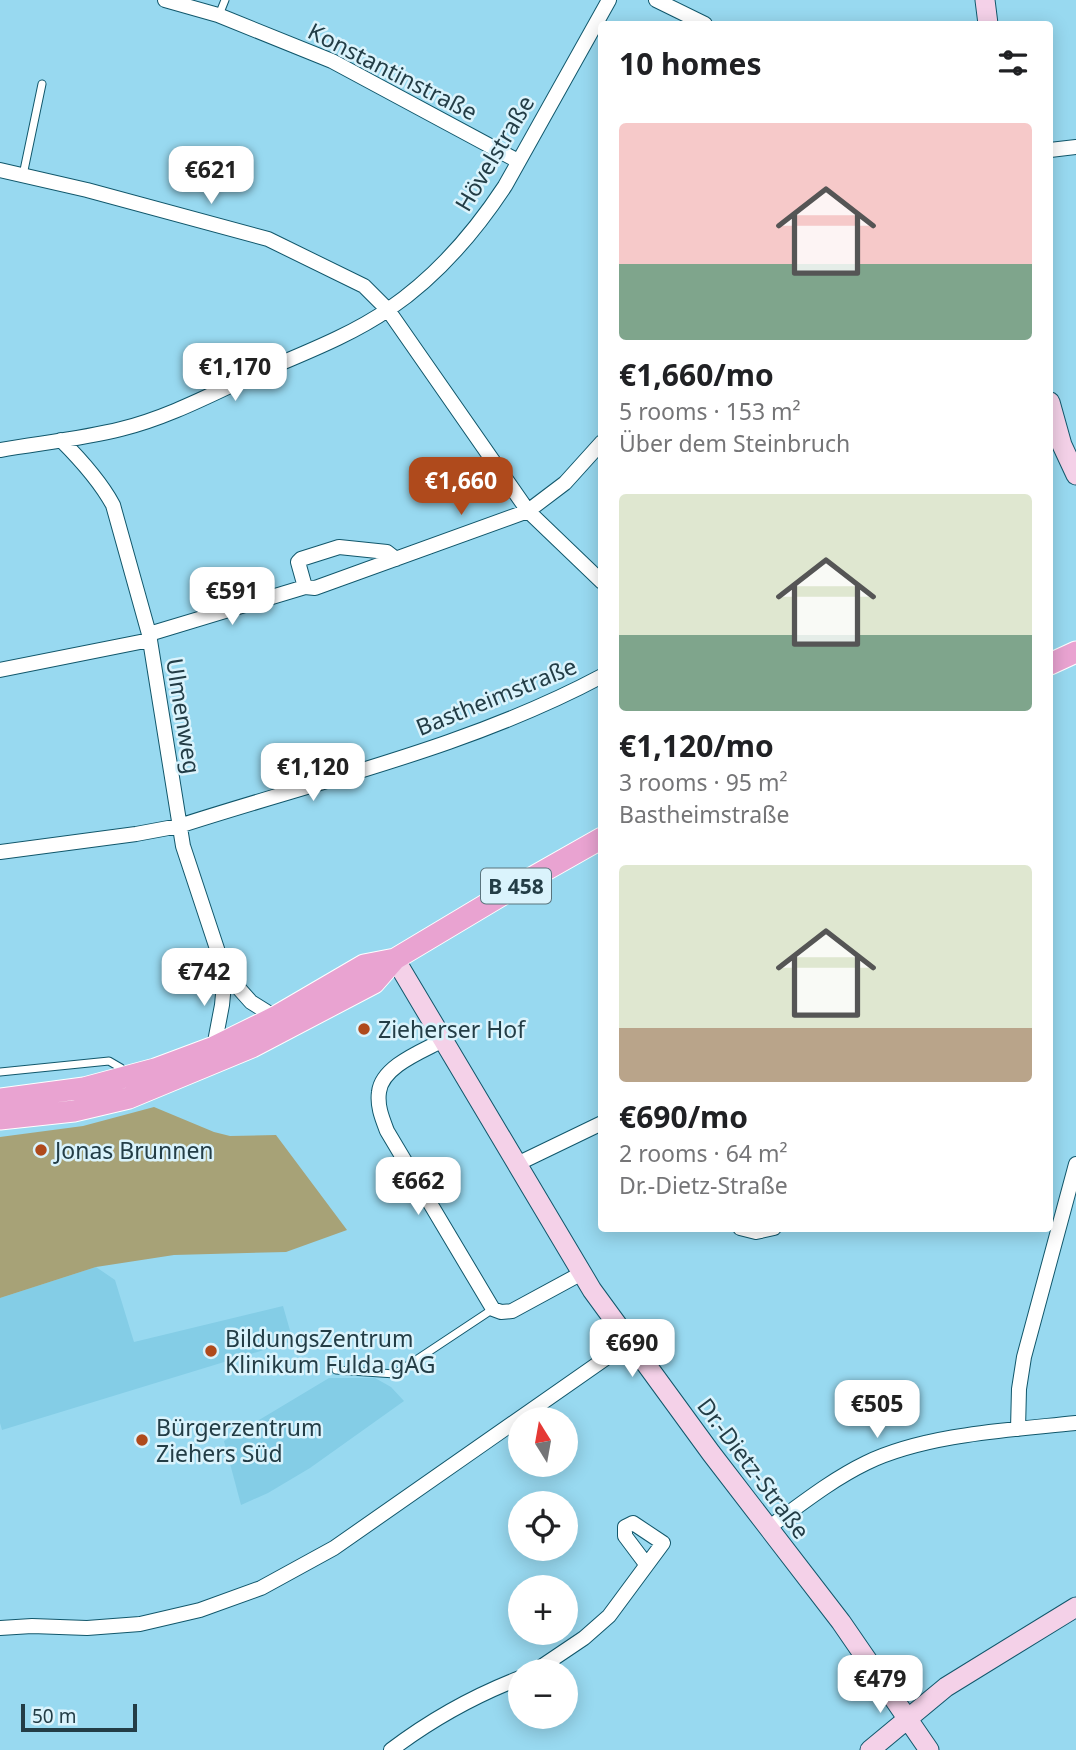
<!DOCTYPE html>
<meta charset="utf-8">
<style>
:root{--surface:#fff;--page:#f6f6f6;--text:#202124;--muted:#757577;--accent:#af4a1c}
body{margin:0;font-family:"Noto Sans",sans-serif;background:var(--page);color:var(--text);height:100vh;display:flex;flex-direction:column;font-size:26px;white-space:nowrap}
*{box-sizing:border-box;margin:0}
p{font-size:23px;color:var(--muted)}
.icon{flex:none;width:38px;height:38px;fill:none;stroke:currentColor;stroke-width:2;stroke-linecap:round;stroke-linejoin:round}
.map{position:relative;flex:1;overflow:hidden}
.drawer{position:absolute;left:598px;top:21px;width:455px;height:1211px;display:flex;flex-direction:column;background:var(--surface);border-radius:7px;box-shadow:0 4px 18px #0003}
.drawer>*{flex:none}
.needle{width:46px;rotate:349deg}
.controls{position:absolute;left:508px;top:1407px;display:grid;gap:14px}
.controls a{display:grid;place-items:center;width:70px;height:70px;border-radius:50%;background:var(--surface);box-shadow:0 4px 18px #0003;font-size:35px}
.scale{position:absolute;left:21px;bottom:18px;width:116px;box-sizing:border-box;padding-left:7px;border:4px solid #233d46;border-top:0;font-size:19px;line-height:24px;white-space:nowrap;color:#233d46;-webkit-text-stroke:5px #daf3fc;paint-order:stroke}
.price{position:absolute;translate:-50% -60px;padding:0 16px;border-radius:14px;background:#fff;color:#222;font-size:23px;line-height:46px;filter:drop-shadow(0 2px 4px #0008)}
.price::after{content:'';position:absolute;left:50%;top:42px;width:21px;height:16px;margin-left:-10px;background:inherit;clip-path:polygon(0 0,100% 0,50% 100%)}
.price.selected{background:var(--accent);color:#fff}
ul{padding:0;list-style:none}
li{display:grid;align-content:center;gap:14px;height:371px;padding:0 21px}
li span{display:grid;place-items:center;height:217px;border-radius:7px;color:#555}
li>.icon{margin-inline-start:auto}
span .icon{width:126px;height:126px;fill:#fffc;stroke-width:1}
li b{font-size:30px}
h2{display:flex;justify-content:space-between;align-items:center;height:84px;padding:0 21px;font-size:30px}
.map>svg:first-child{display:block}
.built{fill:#84cde6}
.green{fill:#a7a277}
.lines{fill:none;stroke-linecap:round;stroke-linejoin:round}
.lane-casing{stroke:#11576b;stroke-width:9}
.street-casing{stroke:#11576b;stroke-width:16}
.secondary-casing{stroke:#11576b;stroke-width:21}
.primary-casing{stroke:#fff;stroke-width:23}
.lane{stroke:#fff;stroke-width:7}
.street{stroke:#fff;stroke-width:14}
.secondary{stroke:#f4d1e8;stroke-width:19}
.primary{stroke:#e9a3d1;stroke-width:21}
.poi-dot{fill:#af4a1c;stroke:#daf3fc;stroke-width:2.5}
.labels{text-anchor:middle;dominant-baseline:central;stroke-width:5;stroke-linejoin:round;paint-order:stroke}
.shield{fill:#daf3fc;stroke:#5a747d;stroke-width:2}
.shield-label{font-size:21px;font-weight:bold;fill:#233d46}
.street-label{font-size:23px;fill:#233d46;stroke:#daf3fc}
.poi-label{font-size:23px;fill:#233d46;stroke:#daf3fc;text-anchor:start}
</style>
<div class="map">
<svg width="1076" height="1750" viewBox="0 0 1076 1750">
<rect width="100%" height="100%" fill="#98d9f0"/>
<!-- built -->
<path class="built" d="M96 1267 115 1280 134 1342 283 1306 293 1341 2 1430 0 1423V1298Z
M329 1378H375L391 1387 404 1401 310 1468 268 1493 241 1505 224 1441Z"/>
<!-- green -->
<path class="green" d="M154 1107 214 1132 230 1136 276 1135 347 1230 286 1252 174 1255 96 1267 0 1298V1137L83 1126Z"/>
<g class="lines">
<!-- lane casing -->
<g class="lane-casing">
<path id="lane" d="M219 15 225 0
M23 175 42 84
M0 1072 109 1061 121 1068 123 1076
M336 1370 395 1374 493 1309"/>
</g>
<!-- street casing -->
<g class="street-casing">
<path id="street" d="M165 0 218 15 332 61 518 161
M656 0 705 24
M1050 150 1076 147
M0 170 87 190 268 239 364 286 388 310 528 511 602 582
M61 440C81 460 100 481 113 505L149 634 183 846 225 973 222 1005 214 1047
M0 450C40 443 81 439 121 429 166 418 208 396 249 377 296 356 347 338 389 309 436 277 474 233 505 186L609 0
M396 559 387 552 339 547 301 559 298 562 305 587 315 588 528 511 565 483 602 442
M149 634 305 587
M0 670 150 640
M0 852 136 834 179 826C321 780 469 747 602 676
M225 973 251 1002 275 1017
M443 1040C423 1051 382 1066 379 1092 377 1106 382 1118 387 1131L493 1309 501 1312 512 1311 582 1273
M517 1164 602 1123
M740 1228 756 1232 774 1228
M1018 1429 1019 1389 1024 1357 1076 1164
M768 1528C800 1505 831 1480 866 1463 926 1434 1011 1430 1076 1423
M0 1628 32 1626 87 1628 140 1624 200 1610 261 1588 334 1548 629 1342
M535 1671 584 1638 609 1616 663 1543 633 1523 625 1527V1536L646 1564
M391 1750C432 1719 471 1697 520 1678"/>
</g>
<!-- secondary casing -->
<g class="secondary-casing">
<path id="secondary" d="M985 0 988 24
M1050 402 1062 445 1076 475
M395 959 592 1290 711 1453 841 1622 929 1750
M870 1750 946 1687 1076 1607"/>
</g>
<!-- primary casing -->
<g class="primary-casing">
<path id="primary" d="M1050 664 1076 652
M0 1099 84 1088 155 1069 214 1047 275 1017 364 965 395 959
M0 1119 74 1111 129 1098 252 1047 374 983 395 959 512 889 602 838"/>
</g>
<!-- lane -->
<use href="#lane" class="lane"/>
<!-- street -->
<use href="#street" class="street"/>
<!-- secondary -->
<use href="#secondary" class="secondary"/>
<!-- primary -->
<use href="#primary" class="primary"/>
</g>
<!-- markers -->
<g class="poi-dot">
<circle cx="364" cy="1029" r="7"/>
<circle cx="41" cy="1150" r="7"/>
<circle cx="211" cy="1351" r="7"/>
<circle cx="142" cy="1440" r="7"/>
</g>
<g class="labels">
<!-- shield labels -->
<rect class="shield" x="481" y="868.5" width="70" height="35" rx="5"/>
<g class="shield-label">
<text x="516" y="886">B 458</text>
</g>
<!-- street labels -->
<g class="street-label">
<text transform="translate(393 71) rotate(27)">Konstantinstraße</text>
<text transform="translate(494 153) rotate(-59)">Hövelstraße</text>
<text transform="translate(496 696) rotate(-22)">Bastheimstraße</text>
<text transform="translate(184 716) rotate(81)">Ulmenweg</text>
<text transform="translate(754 1468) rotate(53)">Dr.-Dietz-Straße</text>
</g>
<!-- poi labels -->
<g class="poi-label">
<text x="378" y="1029">Zieherser Hof</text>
<text x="55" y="1150">Jonas Brunnen</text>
<text x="225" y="1338">BildungsZentrum<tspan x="225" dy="26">Klinikum Fulda gAG</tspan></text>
<text x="156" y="1427">Bürgerzentrum<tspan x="156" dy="26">Ziehers Süd</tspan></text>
</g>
</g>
</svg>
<div class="controls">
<a><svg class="needle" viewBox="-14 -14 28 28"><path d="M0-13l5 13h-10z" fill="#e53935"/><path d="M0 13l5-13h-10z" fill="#757577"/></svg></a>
<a><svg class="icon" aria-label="locate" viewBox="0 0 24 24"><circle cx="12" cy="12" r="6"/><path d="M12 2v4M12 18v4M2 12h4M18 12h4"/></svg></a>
<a>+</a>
<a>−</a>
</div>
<div class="scale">50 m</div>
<b class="price" style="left:211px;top:206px">€621</b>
<b class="price" style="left:235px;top:403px">€1,170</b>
<b class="price selected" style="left:461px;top:517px">€1,660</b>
<b class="price" style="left:232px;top:627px">€591</b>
<b class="price" style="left:313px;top:803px">€1,120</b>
<b class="price" style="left:204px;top:1008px">€742</b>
<b class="price" style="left:418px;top:1217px">€662</b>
<b class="price" style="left:632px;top:1379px">€690</b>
<b class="price" style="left:877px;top:1440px">€505</b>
<b class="price" style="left:880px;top:1715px">€479</b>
<section class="drawer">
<h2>10 homes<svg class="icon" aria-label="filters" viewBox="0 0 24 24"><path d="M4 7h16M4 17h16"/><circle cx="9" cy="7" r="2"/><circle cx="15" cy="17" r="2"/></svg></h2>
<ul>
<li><span style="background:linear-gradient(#f6c9c9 65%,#7fa58c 0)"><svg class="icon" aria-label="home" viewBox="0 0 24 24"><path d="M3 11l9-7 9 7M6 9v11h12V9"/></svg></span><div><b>€1,660/mo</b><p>5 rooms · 153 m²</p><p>Über dem Steinbruch</p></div></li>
<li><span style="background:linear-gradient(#dfe7d0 65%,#7fa58c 0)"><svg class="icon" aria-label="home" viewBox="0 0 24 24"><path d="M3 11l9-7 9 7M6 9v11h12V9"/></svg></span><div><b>€1,120/mo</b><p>3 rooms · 95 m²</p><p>Bastheimstraße</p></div></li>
<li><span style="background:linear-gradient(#dfe7d0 75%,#b9a48a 0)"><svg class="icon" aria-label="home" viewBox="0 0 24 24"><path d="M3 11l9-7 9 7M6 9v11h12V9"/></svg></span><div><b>€690/mo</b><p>2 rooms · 64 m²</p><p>Dr.-Dietz-Straße</p></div></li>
</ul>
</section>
</div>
